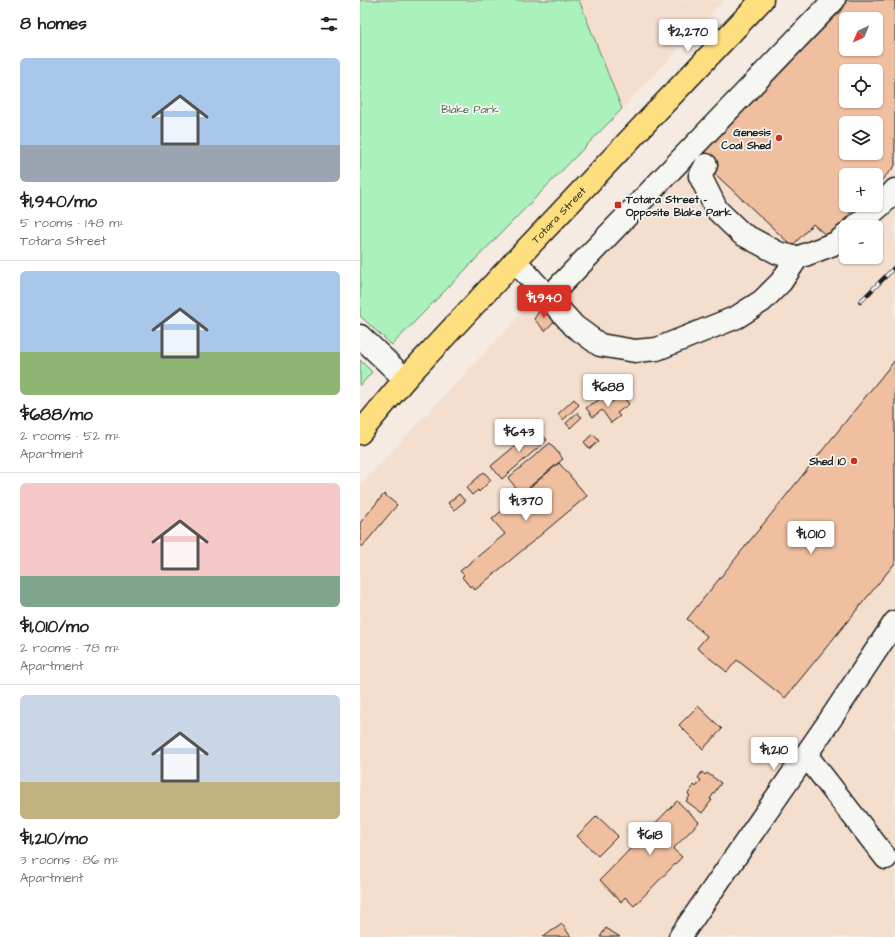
<!DOCTYPE html>
<meta charset="utf-8">
<style>
:root{--surface:#fff;--page:#f2f2f2;--text:#202124;--muted:#757577;--line:#e0e0e0;--accent:#d93025}
body{margin:0;font-family:"Architects Daughter",sans-serif;background:var(--page);color:var(--text);height:100vh;display:flex;flex-direction:column;font-size:15px;white-space:nowrap}
*{box-sizing:border-box;margin:0}
p{font-size:13px;color:var(--muted)}
.icon{flex:none;width:22px;height:22px;fill:none;stroke:currentColor;stroke-width:2;stroke-linecap:round;stroke-linejoin:round}
.map{position:relative;flex:1;overflow:hidden}
.panel{display:flex;flex-direction:column;background:var(--surface);width:360px}
.panel>*{flex:none}
.needle{width:26px;rotate:224deg}
.fabs{position:absolute;left:479px;top:12px;display:grid;gap:8px}
.fabs a{display:grid;place-items:center;width:44px;height:44px;border-radius:6px;background:var(--surface);box-shadow:0 1px 3px #0004;font-size:20px}
.price{position:absolute;translate:-50% -34px;padding:0 9px;border-radius:4px;background:#fff;color:#222;font-size:13px;line-height:26px;filter:drop-shadow(0 1px 2px #0008)}
.price::after{content:'';position:absolute;left:50%;top:24px;width:12px;height:9px;margin-left:-6px;background:inherit;clip-path:polygon(0 0,100% 0,50% 100%)}
.price.on{background:var(--accent);color:#fff}
ul{padding:0;list-style:none}
li{display:grid;align-content:center;gap:8px;height:212px;padding:0 20px}
li+li{border-top:1px solid var(--line)}
li span{display:grid;place-items:center;height:124px;border-radius:6px;color:#555}
li>.icon{margin-inline-start:auto}
span .icon{width:72px;height:72px;fill:#fffc;stroke-width:1}
li b{font-size:17px}
h2{display:flex;justify-content:space-between;align-items:center;height:48px;padding:0 20px;font-size:17px}
main{display:flex;flex:1;min-height:0}
.map>svg:first-child{display:block}
.built{fill:#f4dece;fill-rule:evenodd}
.green{fill:#abf1bc;stroke:#64866c}
.building{fill:#f0bfa0;stroke:#1c1c1c;fill-rule:evenodd}
.lines{fill:none;stroke-linecap:round;stroke-linejoin:round}
.minor-casing{stroke:#1c1c1c;stroke-width:25}
.major-casing{stroke:#1c1c1c;stroke-width:25}
.minor{stroke:#f6f6f2;stroke-width:22}
.major{stroke:#fedf80;stroke-width:22}
.rail-casing{stroke:#1c1c1c;stroke-width:4.5}
.rail{stroke:#f6f6f2;stroke-width:3;stroke-dasharray:9;stroke-linecap:butt}
.poi-dot{fill:#c8321e;stroke:#f6f6f2;stroke-width:1.5}
.labels{text-anchor:middle;dominant-baseline:central;stroke-width:3.5;stroke-linejoin:round;paint-order:stroke}
.park-label{font-size:11px;fill:#475c4c;stroke:#f6f6f2}
.poi-label{font-size:11px;font-weight:bold;fill:#1c1c1c;stroke:#f6f6f2;text-anchor:end}
.street-label{font-size:11px;fill:#1c1c1c;stroke:#f6f6f2}
</style>
<main>
<section class="panel">
<h2>8 homes<svg class="icon" aria-label="filters" viewBox="0 0 24 24"><path d="M4 7h16M4 17h16"/><circle cx="9" cy="7" r="2"/><circle cx="15" cy="17" r="2"/></svg></h2>
<ul>
<li><span style="background:linear-gradient(#a9c7e8 70%,#9aa5b1 0)"><svg class="icon" aria-label="home" viewBox="0 0 24 24"><path d="M3 11l9-7 9 7M6 9v11h12V9"/></svg></span><div><b>$1,940/mo</b><p>5 rooms · 148 m²</p><p>Totara Street</p></div></li>
<li><span style="background:linear-gradient(#a9c7e8 65%,#8fb573 0)"><svg class="icon" aria-label="home" viewBox="0 0 24 24"><path d="M3 11l9-7 9 7M6 9v11h12V9"/></svg></span><div><b>$688/mo</b><p>2 rooms · 52 m²</p><p>Apartment</p></div></li>
<li><span style="background:linear-gradient(#f6c9c9 75%,#7fa58c 0)"><svg class="icon" aria-label="home" viewBox="0 0 24 24"><path d="M3 11l9-7 9 7M6 9v11h12V9"/></svg></span><div><b>$1,010/mo</b><p>2 rooms · 78 m²</p><p>Apartment</p></div></li>
<li><span style="background:linear-gradient(#c9d6e8 70%,#c2b280 0)"><svg class="icon" aria-label="home" viewBox="0 0 24 24"><path d="M3 11l9-7 9 7M6 9v11h12V9"/></svg></span><div><b>$1,210/mo</b><p>3 rooms · 86 m²</p><p>Apartment</p></div></li>
</ul>
</section>
<div class="map">
<svg width="535" height="937" viewBox="0 0 535 937">
<rect width="100%" height="100%" fill="#f5ebe2"/>
<filter id="ink" filterUnits="userSpaceOnUse"><feTurbulence type="fractalNoise" baseFrequency=".025" numOctaves="2"/><feDisplacementMap in="SourceGraphic" scale="8" xChannelSelector="R" yChannelSelector="G"/><feConvolveMatrix kernelMatrix="1 2 1 2 8 2 1 2 1" color-interpolation-filters="sRGB"/></filter>
<g filter="url(#ink)">
<!-- built -->
<path class="built" d="M219 0H364L262 109Z
M458 0H535V937H0V485ZM486 19H516V49H486ZM486 71H516V101H486ZM486 123H516V153H486ZM486 175H516V205H486ZM486 227H516V257H486Z"/>
<!-- green -->
<path class="green" d="M0 0H219L262 109 32 345 0 316Z
M0 360 12 372 0 386Z"/>
<!-- building -->
<path class="building" d="M482 0H535V166L516 186V175H486V205H498L468 237 453 224 432 246 336 156ZM486 19H516V49H486ZM486 71H516V101H486ZM486 123H516V153H486Z
M182 307 195 320 185 331 174 319Z
M535 360V563L425 698 377 660 367 672 337 648 347 636 327 619Z
M262 395 269 404 257 413 260 416 251 423 242 410 233 417 226 408 232 403 233 404 244 396 250 403Z
M214 399 219 405 203 420 198 414Z
M217 413 222 417 210 428 206 423Z
M177 428 187 440 142 479 131 466 155 446 153 444 160 438 162 440Z
M233 434 239 441 230 449 224 442Z
M190 443 203 459 161 494 148 478Z
M199 463 227 496 115 590 112 585 110 587 102 577 104 575 100 571 145 534 132 519Z
M124 472 131 480 119 492 118 490 112 495 106 488Z
M24 494 37 505 2 547 0 545V523Z
M99 494 105 501 94 510 88 503Z
M338 706 362 729 343 749 319 725Z
M342 772 345 775 347 773 361 783 350 799 352 800 342 813 326 801 330 796 328 794 334 785 336 787 341 780 338 778Z
M317 801 339 822 313 849 322 857 274 906 265 897 261 902 240 880Z
M237 816 258 836 238 856 217 836Z
M202 924 211 937H183Z
M246 928 260 937H240Z"/>
<g class="lines">
<!-- minor casing -->
<g class="minor-casing">
<path id="minor" d="M346 165 340 176 357 210 382 234 418 253 437 258 476 243 486 235
M495 227 521 205 535 190
M155 261 214 326 240 345 275 351 297 349 377 317 402 301 421 282 437 258
M188 298 474 0
M0 336 45 379
M446 755 526 858
M320 937 470 720 535 622"/>
</g>
<!-- major casing -->
<g class="major-casing">
<g id="major">
<path id="s1" d="M0 433 45 379 155 261 402 0"/>
</g>
</g>
<!-- minor -->
<use href="#minor" class="minor"/>
<!-- major -->
<use href="#major" class="major"/>
<!-- rail casing -->
<g class="rail-casing">
<path id="rail" d="M500 302 535 267"/>
</g>
<!-- rail -->
<use href="#rail" class="rail"/>
</g>
</g>
<!-- markers -->
<g class="poi-dot">
<circle cx="419" cy="138" r="4"/>
<rect x="254" y="201" width="8" height="8" rx="2"/>
<circle cx="494" cy="461" r="4"/>
</g>
<g class="labels">
<!-- park labels -->
<g class="park-label">
<text x="110" y="109">Blake Park</text>
</g>
<!-- poi labels -->
<g class="poi-label">
<text x="411" y="132">Genesis<tspan x="411" dy="13">Coal Shed</tspan></text>
<text x="266" y="199" text-anchor="start">Totara Street -<tspan x="266" dy="13">Opposite Blake Park</tspan></text>
<text x="486" y="461">Shed 10</text>
</g>
<!-- street labels -->
<g class="street-label">
<text stroke="none"><textPath href="#s1" startOffset="295">Totara Street</textPath></text>
</g>
</g>
</svg>
<div class="fabs">
<a><svg class="needle" viewBox="-14 -14 28 28"><path d="M0-13l5 13h-10z" fill="#e53935"/><path d="M0 13l5-13h-10z" fill="#757577"/></svg></a>
<a><svg class="icon" aria-label="locate" viewBox="0 0 24 24"><circle cx="12" cy="12" r="6"/><path d="M12 2v4M12 18v4M2 12h4M18 12h4"/></svg></a>
<a><svg class="icon" aria-label="layers" viewBox="0 0 24 24"><path d="M12 4l9 5-9 5-9-5zM3 14l9 5 9-5"/></svg></a>
<a>+</a>
<a>−</a>
</div>
<b class="price" style="left:328px;top:53px">$2,270</b>
<b class="price on" style="left:184px;top:319px">$1,940</b>
<b class="price" style="left:248px;top:408px">$688</b>
<b class="price" style="left:159px;top:453px">$643</b>
<b class="price" style="left:166px;top:522px">$1,370</b>
<b class="price" style="left:451px;top:555px">$1,010</b>
<b class="price" style="left:414px;top:771px">$1,210</b>
<b class="price" style="left:290px;top:856px">$618</b>
</div>
</main>
